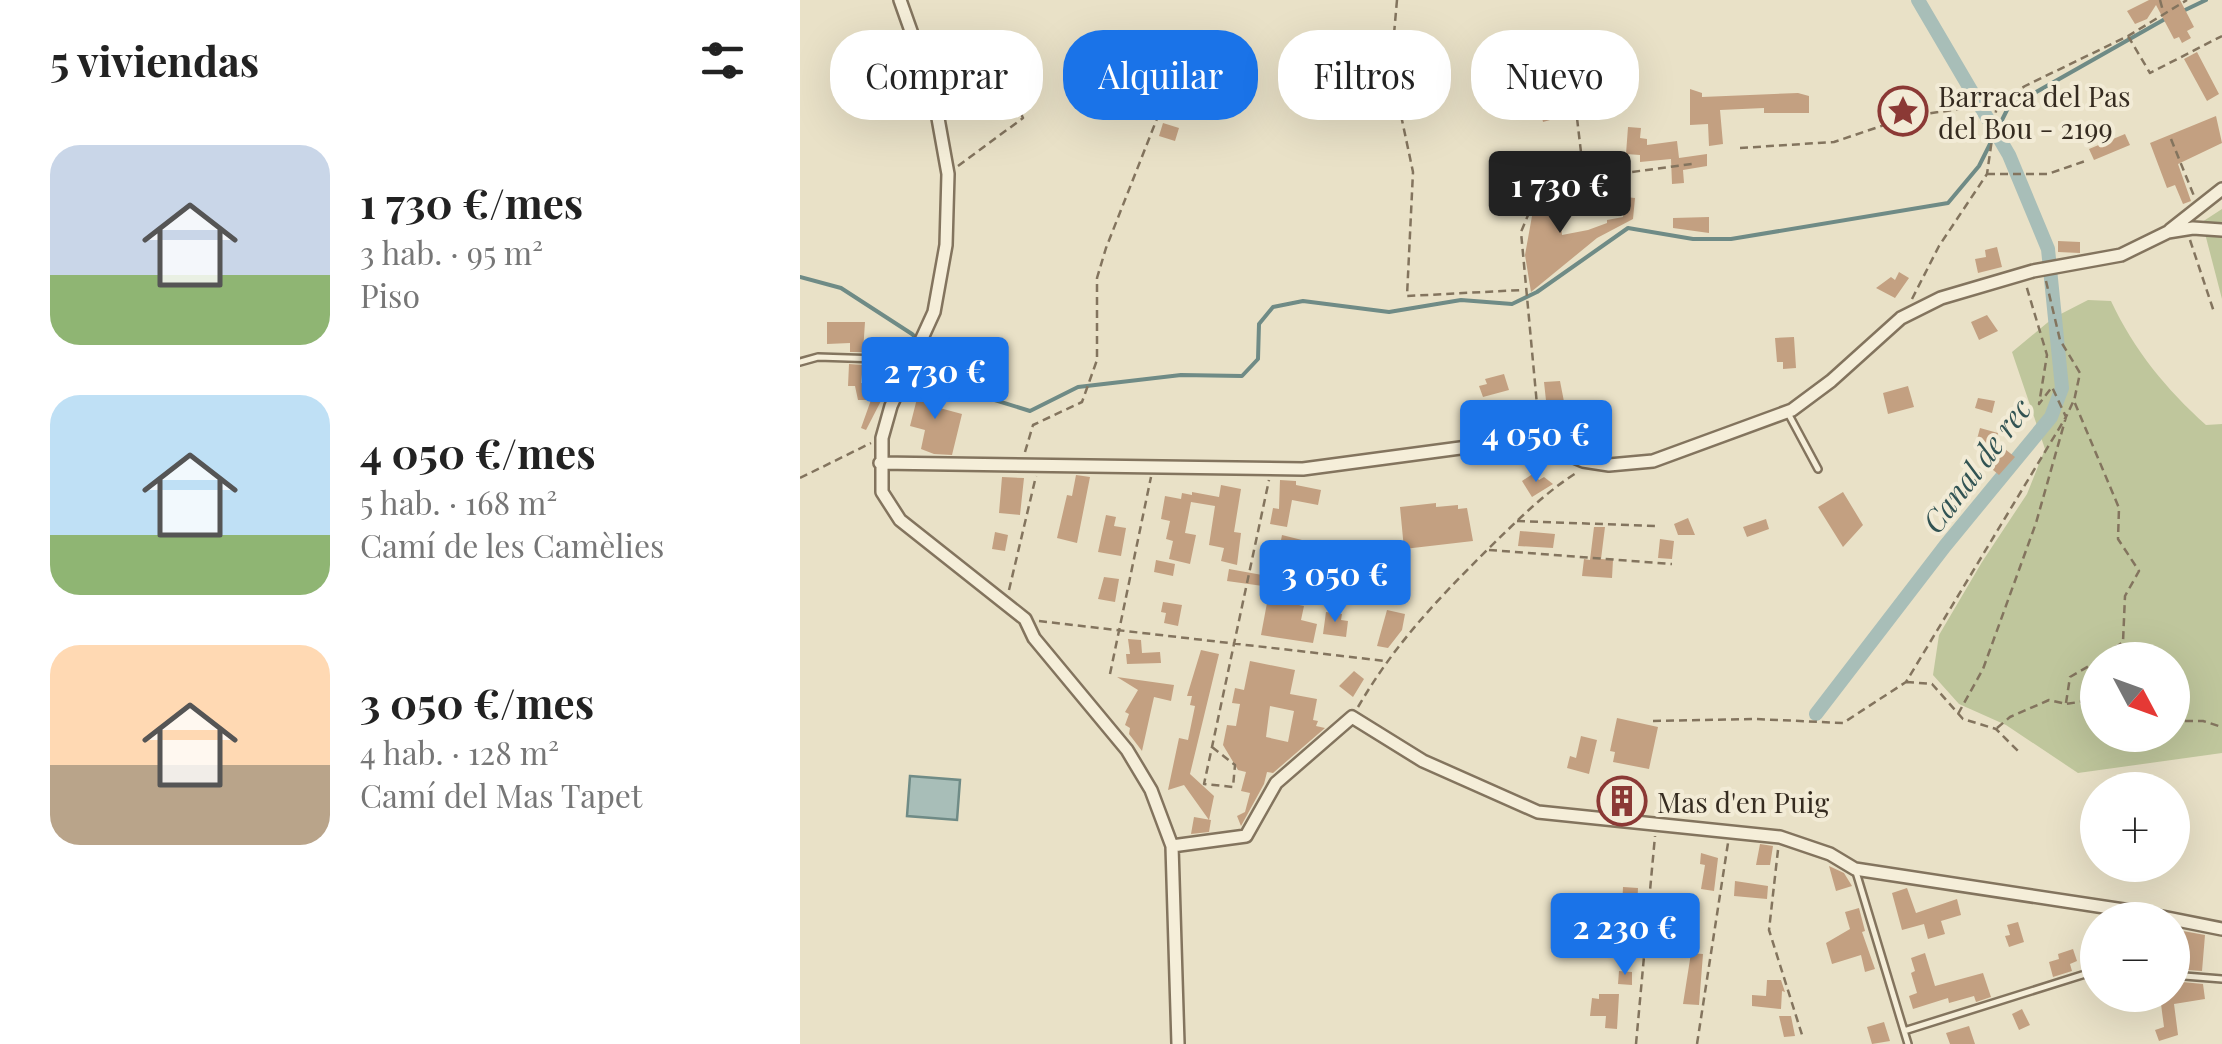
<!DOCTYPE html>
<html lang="es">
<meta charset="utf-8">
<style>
:root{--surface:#fff;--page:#f2f2f2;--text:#222;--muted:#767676;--accent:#1a73e8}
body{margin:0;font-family:"Playfair Display",serif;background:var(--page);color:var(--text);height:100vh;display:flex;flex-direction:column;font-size:38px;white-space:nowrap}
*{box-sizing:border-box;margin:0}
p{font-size:32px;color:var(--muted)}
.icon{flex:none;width:55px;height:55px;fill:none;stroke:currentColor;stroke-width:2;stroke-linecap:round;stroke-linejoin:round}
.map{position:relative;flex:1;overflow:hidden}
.drawer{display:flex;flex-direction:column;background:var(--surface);width:800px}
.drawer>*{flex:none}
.banner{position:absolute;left:30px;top:30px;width:950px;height:90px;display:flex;gap:20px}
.needle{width:65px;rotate:131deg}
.controls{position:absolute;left:1280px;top:642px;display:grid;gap:20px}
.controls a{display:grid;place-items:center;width:110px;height:110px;border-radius:50%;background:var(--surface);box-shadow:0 10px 40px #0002;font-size:50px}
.price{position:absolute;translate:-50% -85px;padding:0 22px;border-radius:10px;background:var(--accent);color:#fff;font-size:32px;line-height:65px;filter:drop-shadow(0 2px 5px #0008)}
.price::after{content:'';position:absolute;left:50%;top:60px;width:30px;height:22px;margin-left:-15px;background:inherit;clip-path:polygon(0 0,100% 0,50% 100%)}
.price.current{background:#222;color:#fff}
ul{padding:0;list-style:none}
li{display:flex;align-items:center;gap:30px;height:250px;padding:0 50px}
li span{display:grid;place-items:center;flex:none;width:280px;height:200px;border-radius:30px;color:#555}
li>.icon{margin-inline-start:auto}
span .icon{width:120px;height:120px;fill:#fffc;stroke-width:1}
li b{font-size:42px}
h2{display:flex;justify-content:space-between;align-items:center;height:120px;padding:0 50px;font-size:42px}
.pill{padding:0 35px;border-radius:40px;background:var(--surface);box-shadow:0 10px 40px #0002;font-size:35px;line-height:90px}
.pill.current{background:var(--accent);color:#fff}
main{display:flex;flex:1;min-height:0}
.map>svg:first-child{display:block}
.green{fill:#bfc69c;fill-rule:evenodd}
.water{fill:#a8beb8;stroke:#6f8b86;stroke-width:2.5}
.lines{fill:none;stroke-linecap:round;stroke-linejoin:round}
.stream{stroke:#6f8b86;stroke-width:4}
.canal{stroke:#a8beb8;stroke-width:14}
.building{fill:#c3a081;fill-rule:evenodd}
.lane-casing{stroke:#83745e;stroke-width:10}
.street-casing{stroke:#83745e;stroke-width:16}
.path{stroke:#83745e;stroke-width:2.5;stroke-dasharray:8 5;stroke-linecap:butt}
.lane{stroke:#f5eed9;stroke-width:5}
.street{stroke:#f5eed9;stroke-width:11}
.labels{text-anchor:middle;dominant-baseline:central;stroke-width:8;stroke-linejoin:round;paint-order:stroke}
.poi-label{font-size:28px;fill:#352b20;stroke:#f2ebd6;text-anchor:start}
.water-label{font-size:30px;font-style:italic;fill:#315353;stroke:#f2ebd6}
</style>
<main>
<section class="drawer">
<h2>5 viviendas<svg class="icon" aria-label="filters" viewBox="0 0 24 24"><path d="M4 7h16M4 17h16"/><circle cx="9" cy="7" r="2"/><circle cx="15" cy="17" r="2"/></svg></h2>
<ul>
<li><span style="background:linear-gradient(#c9d6e8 65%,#8fb573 0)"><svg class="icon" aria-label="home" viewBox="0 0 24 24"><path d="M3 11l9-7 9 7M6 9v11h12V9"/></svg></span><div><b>1 730 €/mes</b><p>3 hab. · 95 m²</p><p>Piso</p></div></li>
<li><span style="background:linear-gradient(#bfe0f5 70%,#8fb573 0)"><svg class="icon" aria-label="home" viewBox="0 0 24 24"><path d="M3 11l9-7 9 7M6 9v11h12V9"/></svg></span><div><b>4 050 €/mes</b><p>5 hab. · 168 m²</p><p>Camí de les Camèlies</p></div></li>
<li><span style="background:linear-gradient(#ffd9b3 60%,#b9a48a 0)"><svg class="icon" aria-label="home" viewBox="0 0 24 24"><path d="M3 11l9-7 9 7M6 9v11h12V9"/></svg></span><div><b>3 050 €/mes</b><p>4 hab. · 128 m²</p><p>Camí del Mas Tapet</p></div></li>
</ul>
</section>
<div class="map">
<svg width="1422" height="1044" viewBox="0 0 1422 1044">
<rect width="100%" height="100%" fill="#e9e1c7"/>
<!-- green -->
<path class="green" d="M1422 209V299L1402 222Z
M1288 300 1311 301C1334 350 1366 389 1406 425L1422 424V753L1278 773 1206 725 1159 704 1133 675 1139 635 1182 562 1227 494 1245 449 1212 352 1253 318ZM1298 660H1372V735H1298Z"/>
<!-- water -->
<path class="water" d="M110 776 160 780 157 820 107 816Z"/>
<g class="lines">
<!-- stream -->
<path class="stream" d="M1383 11 1406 0
M0 277 41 288 112 334 153 373 185 397 230 411 278 387 381 375 442 376 458 359 459 324 473 307 503 301 589 312 661 300 712 304 737 292 828 228 893 239H931L1148 203 1179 166 1208 108 1365 19"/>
<!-- canal -->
<path class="canal" d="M1016 714 1145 546 1251 417 1262 388 1248 249 1209 155 1118 0"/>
</g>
<!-- building -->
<path class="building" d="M1349 0H1380L1394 27 1387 31 1391 38 1382 43 1379 37 1374 39 1356 5 1347 19 1335 24 1327 11Z
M1397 52 1419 94 1407 101 1384 59Z
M890 89 902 93V97L998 93 1009 96V113H964V108L920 110 923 144 909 146 908 124 890 125Z
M783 97 805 98V114H790V108L756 111 757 118 743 122 740 108Z
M1416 116 1422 143 1378 164 1391 201 1383 204 1375 185 1367 188 1350 143Z
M363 123 379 128 375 141 359 136Z
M828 127 841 128 840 138 847 139V145L877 141 879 158 907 154V166L883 170 884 183 872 184 871 159 840 162V155L826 154Z
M1325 134 1330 145 1294 160 1289 149Z
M758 184 762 235 788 230 807 223V220L823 217 825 197 835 198 833 219 797 238 731 292 725 255 732 216 744 185Z
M909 217V233L873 228V218Z
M1258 241 1280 242V253L1258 252Z
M1197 247 1202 267 1178 273 1175 259 1186 257 1185 250Z
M1099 272 1109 278 1095 298 1076 288 1091 277 1095 280Z
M1187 315 1198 331 1179 340 1171 322Z
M27 322H65L63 352H50V343L27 344Z
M994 337 996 368 983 369V362H977L975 338Z
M49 364 63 365 61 383H79L86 366H99L66 430 61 428 71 400H58L55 386H48Z
M704 374 709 390 683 397 679 386 687 384 685 379Z
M122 379 136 382 132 395 139 396 136 407 162 414 152 455 134 454 121 449 125 430 110 426Z
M760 381 767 417 748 419 744 382Z
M1108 386 1114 407 1088 414 1083 393Z
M1178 398 1195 401 1192 413 1175 408Z
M767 423 796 431 790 453 763 442Z
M1180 428 1198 433 1194 448 1176 443Z
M1201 446 1215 457 1199 475 1186 464Z
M734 473 739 480 744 477 753 484 732 497 722 481Z
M276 475 290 477 277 543 257 538 267 495 272 496Z
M202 477 224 478 220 515 199 513Z
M480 480 496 481V485L521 490 518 505 492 500 487 527 470 524 473 508 479 509Z
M421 485 441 489 434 532 441 533 437 565 421 561 424 548 409 545 415 506 391 502 385 533 396 535 390 564 369 559 373 541 366 539 370 521 361 519 365 496 381 499 382 493 392 495V492L419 497Z
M1043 492 1063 525 1043 547 1018 507Z
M636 503V507L658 505V509L667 508 673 541 604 549 600 507Z
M306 515 316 517 314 526 326 528 321 556 298 552Z
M888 518 895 535H878L874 524Z
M966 519 969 529 947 537 943 527Z
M794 527H805L801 559 813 560 812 578 782 576 784 559 790 560Z
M720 531 755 534 753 548 718 546Z
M195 532 208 535 205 551 192 549Z
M482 535 502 540 497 560 494 604 504 606 501 620 517 624 513 643 461 635 470 587 427 581 429 569 474 577Z
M860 539 874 541 872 559 858 558Z
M356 560 375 564 373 576 354 572Z
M304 577 319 579 315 602 298 599Z
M363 602 382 605 378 626 364 623 366 613 361 612Z
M587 610 605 614 602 630 588 648 577 646Z
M526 612 542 614 541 620 548 621 546 637 523 634Z
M328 639 341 640 342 653 360 652 361 663 327 664 326 654H330Z
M401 650 419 654 390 774 414 796 409 820 384 785 368 790 379 738 388 740 395 706 390 705 392 696H387Z
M450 661 495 670 490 694 517 699 513 720 518 721 516 726 525 728 473 773 467 772 464 784 441 826 437 816 445 812 450 793 441 791 446 772 438 770 423 745 427 725 436 726 440 704 432 703 435 688 444 690ZM470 706 494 711 488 742 466 737Z
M554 671 564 679 553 697 539 686Z
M317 677 374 685 371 701 354 697 342 751 329 734 330 728 325 725 329 714 325 712 338 690Z
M817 718 858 727 849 769 813 762 815 752 810 751Z
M781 736 797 740 789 774 767 768 770 756 776 758Z
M804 784 845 791 841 813 801 809Z
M394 817 411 820 409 832 391 834Z
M960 844 973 846 970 865H956Z
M901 853 918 858 914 891 901 889 905 865 900 864Z
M1029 866 1044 873 1052 886 1036 891Z
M935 881 968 886 967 899 934 896Z
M823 887 838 888 837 908 822 907Z
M1107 888 1116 913 1157 899 1161 915 1141 921 1145 934 1128 939 1124 924 1102 930 1092 893Z
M1059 908 1065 931 1062 932 1075 969 1065 972 1061 955 1032 964 1026 943 1050 929 1045 912Z
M871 914 888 915 886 928 867 927Z
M1218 922 1224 942 1209 947 1205 936 1210 935 1207 925Z
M821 926 836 928 834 946 819 945Z
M1298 929V962L1296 963 1286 933Z
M1383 931 1405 935 1402 971 1372 969V953H1382Z
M1273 949 1277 961 1270 964 1272 971 1253 977 1249 962 1259 959 1258 954Z
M891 953 903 954 899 1005 883 1004Z
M1125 953 1135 986 1183 973 1191 997 1176 1002 1174 996 1149 1003 1148 998 1113 1009 1109 996 1117 993 1111 973 1115 971 1111 958Z
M819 971 832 972V985L818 984Z
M967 980H981L985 992 982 991 981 1009 952 1006V995L966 996Z
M1372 981 1403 984 1405 999 1374 1004 1378 1035 1359 1041 1355 1030 1364 1027 1361 1004 1322 1009 1320 995H1372Z
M799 994H819L817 1029 805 1028 806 1016H790L792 998 799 999Z
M1222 1009 1230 1025 1219 1030 1212 1014Z
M979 1016H991L995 1036 984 1037Z
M1084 1022 1090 1041 1072 1044 1067 1027Z
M1169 1026 1175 1044H1150L1146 1033Z"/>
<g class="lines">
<!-- lane casing -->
<g class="lane-casing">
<path id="lane" d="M0 362 18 357 109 360
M989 415 1018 469
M1056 872 1108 1044
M1372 975 1422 979
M1104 1031 1298 970"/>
</g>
<!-- street casing -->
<g class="street-casing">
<path id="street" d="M100 0 134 96 148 174 146 245 134 312 91 406 82 438V492L100 520 225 619 234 638 327 750 351 790 372 846 378 1044
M1370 230 1422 189
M80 463 503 469 705 442 750 447 783 461 809 465 853 461 992 410 1031 381 1101 318 1141 298 1233 271 1321 255 1368 232 1393 228 1422 230
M372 846 446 836 476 783 552 717 623 761 738 812 980 837 1030 854 1055 869 1337 912 1422 929"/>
</g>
<!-- path -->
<path class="path" d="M597 0 591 68 613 172 607 296 722 290
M1360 0 1363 11
M1328 36 1350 73 1422 36
M1371 139 1394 196
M940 148 1034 142 1111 116 1195 104
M158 166 223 118 196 61
M1187 174H1248L1288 160
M784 178 777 118 785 117V103
M1390 240 1414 312
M1246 281 1260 340 1280 373 1274 401 1319 508 1318 539 1339 571 1325 596 1323 642 1298 660
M1112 299 1139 246 1187 174 1197 104 1225 86 1328 36 1387 0
M715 430 737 405 721 232 741 184 892 164
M225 452 233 425 282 402 297 360V278L306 248 360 111 381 118
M0 478 71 443
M717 521 855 526
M689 550 872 564
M209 590 236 476
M239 621 585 661
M310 674 351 477
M1106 682 1132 684 1163 719 1196 729 1218 751
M1266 703 1270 677 1296 662
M558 707C594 645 636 601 687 550 716 522 742 495 776 473
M1158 714 1183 669 1236 523 1266 417 1273 402
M853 721 956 719 1043 723 1106 682 1266 417 1252 387 1239 404 1247 355 1226 285
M1372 721H1403L1422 727
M1197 728 1210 717 1249 700 1266 704 1298 699
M412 747 435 765 433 787 404 784 412 747 469 480
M978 850 969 930 1003 1038
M836 1044 855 836
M897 1044 928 843"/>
<!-- lane -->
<use href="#lane" class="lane"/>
<!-- street -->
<use href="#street" class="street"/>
</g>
<!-- icons -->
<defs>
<g id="sight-ring" transform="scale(2.5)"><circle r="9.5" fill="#f2ebd6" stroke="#8b3935" stroke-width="1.5"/><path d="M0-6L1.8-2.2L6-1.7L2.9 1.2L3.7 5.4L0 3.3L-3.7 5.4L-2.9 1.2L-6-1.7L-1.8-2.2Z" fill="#8b3935"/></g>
<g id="building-ring" transform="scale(2.5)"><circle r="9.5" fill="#f2ebd6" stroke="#8b3935" stroke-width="1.5"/><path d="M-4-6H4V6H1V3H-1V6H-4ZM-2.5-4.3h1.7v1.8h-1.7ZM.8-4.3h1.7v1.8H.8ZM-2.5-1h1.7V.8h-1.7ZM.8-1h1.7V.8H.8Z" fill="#8b3935"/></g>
</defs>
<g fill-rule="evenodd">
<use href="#sight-ring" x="1103" y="111"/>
<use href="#building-ring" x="822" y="801"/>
</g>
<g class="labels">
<!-- poi labels -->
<g class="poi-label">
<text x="1138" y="95">Barraca del Pas<tspan x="1138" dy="32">del Bou - 2199</tspan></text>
<text x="857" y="801">Mas d'en Puig</text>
</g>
<!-- water labels -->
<g class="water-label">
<text transform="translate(1176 465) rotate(-53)">Canal de rec</text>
</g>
</g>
</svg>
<div class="controls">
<a><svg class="needle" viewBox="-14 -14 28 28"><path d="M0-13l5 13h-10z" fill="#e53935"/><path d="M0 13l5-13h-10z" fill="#767676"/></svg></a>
<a>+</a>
<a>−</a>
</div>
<b class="price current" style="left:760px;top:236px">1 730 €</b>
<b class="price" style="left:135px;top:422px">2 730 €</b>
<b class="price" style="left:736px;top:485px">4 050 €</b>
<b class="price" style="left:535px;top:625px">3 050 €</b>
<b class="price" style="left:825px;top:978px">2 230 €</b>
<div class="banner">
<a class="pill">Comprar</a>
<a class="pill current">Alquilar</a>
<a class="pill">Filtros</a>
<a class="pill">Nuevo</a>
</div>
</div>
</main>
